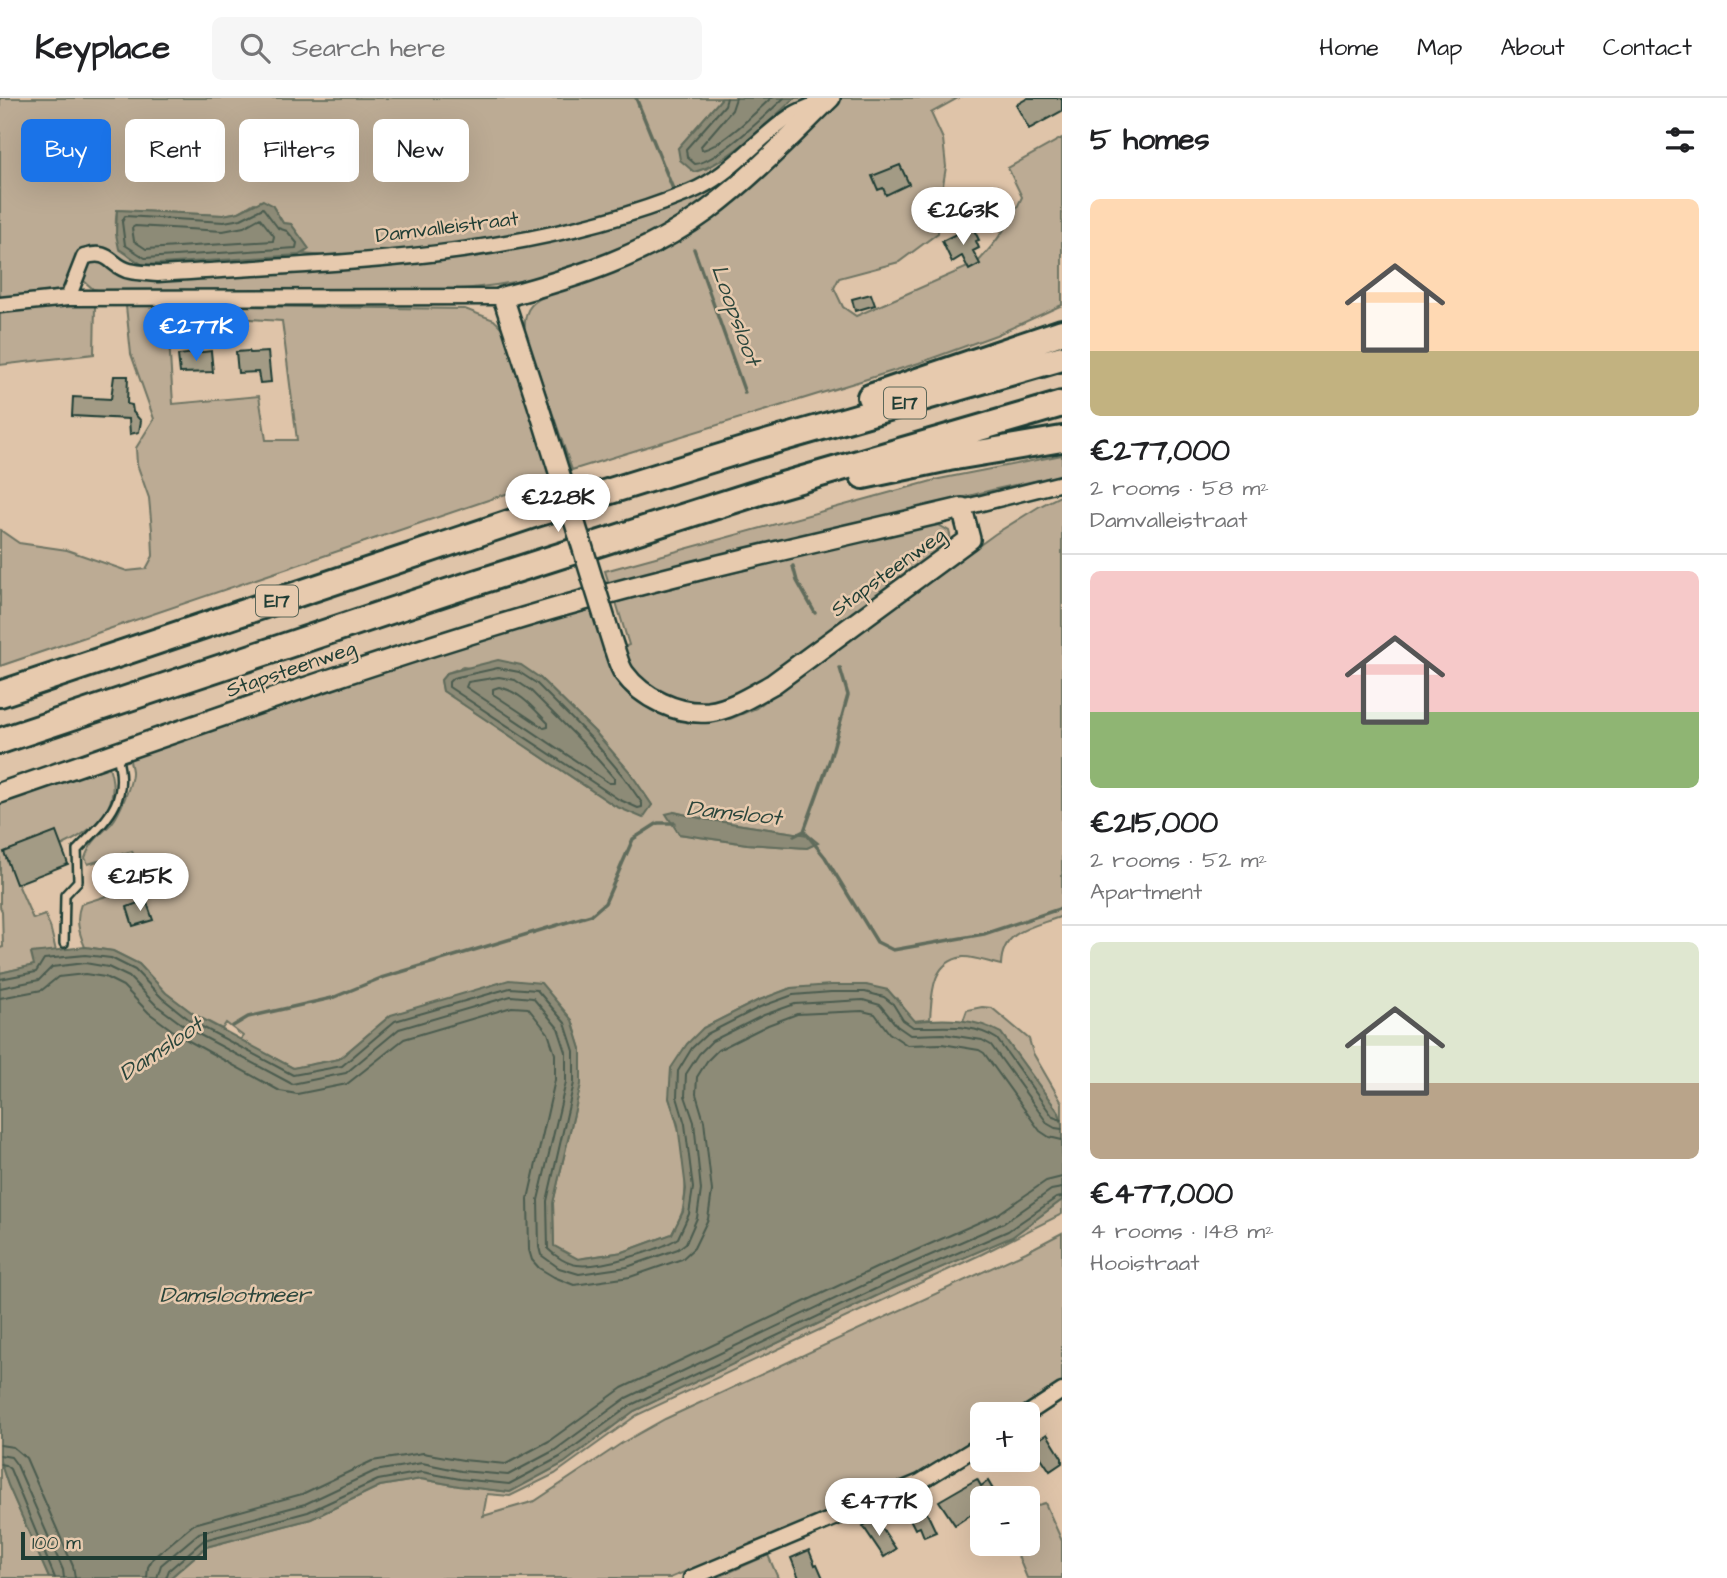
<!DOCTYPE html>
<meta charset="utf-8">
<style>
:root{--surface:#fff;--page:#f6f6f6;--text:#202124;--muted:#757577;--line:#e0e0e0;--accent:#1a73e8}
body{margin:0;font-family:"Architects Daughter",sans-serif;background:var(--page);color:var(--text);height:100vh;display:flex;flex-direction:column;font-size:26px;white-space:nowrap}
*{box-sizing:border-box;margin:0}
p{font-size:23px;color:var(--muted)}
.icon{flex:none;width:38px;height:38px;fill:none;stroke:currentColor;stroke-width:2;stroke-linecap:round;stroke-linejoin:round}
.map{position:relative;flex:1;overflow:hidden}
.details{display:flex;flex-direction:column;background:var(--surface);width:665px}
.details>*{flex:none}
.guide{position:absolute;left:21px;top:21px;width:665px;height:63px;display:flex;gap:14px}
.fabs{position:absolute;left:970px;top:1304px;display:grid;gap:14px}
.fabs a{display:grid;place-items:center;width:70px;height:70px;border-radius:10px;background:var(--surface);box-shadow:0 7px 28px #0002;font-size:35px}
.scale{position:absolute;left:21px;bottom:18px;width:186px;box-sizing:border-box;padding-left:7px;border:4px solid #1f3d34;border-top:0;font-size:19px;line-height:24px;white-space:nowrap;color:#1f3d34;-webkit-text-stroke:5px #e7caae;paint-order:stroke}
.price{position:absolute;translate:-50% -60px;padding:0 16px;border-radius:24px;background:#fff;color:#222;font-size:23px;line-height:46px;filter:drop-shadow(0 2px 4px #0008)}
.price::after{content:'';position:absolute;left:50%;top:42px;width:21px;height:16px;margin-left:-10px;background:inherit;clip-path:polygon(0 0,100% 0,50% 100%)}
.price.current{background:var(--accent);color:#fff}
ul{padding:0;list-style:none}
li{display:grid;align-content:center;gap:14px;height:371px;padding:0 28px}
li+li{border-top:2px solid var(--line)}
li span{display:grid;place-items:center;height:217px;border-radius:10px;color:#555}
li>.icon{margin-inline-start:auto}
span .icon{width:126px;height:126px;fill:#fffc;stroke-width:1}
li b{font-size:30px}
h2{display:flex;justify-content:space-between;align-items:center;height:84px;padding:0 28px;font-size:30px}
.tag{padding:0 24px;border-radius:10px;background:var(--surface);box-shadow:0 7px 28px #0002;font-size:24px;line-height:63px}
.tag.current{background:var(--accent);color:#fff}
header{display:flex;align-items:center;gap:42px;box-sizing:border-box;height:98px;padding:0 35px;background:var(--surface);border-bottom:2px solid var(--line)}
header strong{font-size:33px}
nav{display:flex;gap:38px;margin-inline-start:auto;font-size:24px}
.search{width:490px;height:63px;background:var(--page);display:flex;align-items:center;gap:18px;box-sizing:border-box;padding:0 24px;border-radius:10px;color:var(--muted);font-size:26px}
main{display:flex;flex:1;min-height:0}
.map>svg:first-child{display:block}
.green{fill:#bcab94;stroke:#6e7464;stroke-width:2;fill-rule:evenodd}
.water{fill:#8d8b77;stroke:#616c5c;stroke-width:2}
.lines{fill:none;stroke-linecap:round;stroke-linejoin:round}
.shore{stroke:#4b5c4f;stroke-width:2}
.stream{stroke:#616c5c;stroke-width:3.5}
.building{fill:#a39b85;stroke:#1f3d34;stroke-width:2}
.lane-casing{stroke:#1f3d34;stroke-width:12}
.street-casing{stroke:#1f3d34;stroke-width:19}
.secondary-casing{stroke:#1f3d34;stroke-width:24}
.highway-casing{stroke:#1f3d34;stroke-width:30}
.lane{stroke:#e7caae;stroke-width:7}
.street{stroke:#e7caae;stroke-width:14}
.secondary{stroke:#e7caae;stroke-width:19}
.highway{stroke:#e7caae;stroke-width:24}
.secondary-bridge-casing{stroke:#1f3d34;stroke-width:24;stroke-linecap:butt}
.secondary-bridge{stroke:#e7caae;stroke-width:19}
.labels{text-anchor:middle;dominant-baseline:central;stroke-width:5;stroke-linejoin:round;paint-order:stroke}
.shield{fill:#e7caae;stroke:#5b6759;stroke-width:2}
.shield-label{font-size:19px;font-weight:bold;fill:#1f3d34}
.street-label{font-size:21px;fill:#1f3d34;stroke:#e7caae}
.water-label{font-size:23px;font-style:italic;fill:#2a453b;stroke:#e7caae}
</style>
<header>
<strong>Keyplace</strong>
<div class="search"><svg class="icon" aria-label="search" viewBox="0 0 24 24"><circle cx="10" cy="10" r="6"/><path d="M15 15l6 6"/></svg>Search here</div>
<nav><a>Home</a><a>Map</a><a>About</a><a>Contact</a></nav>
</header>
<main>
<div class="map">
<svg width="1062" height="1480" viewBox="0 0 1062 1480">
<rect width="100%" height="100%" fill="#dfc4a9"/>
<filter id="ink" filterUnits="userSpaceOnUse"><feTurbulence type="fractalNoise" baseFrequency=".0143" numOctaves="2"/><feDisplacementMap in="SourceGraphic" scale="14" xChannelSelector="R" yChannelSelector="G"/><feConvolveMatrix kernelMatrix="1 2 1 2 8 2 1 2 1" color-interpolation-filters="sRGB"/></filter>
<g filter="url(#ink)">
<!-- green -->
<path class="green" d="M0 0H722L678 50 706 71 730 56 795 0H814L699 85 596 122 433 151 336 159 303 156 309 151 291 126 283 125 272 107 254 105 239 114 223 117 117 112C113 133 119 155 139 165L132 170C118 160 94 135 78 157 70 168 72 179 61 192L0 200Z
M841 0H958L931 15 943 41 946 69 941 99 938 135 899 164 839 180 834 190 843 209 856 218 977 165C996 145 1011 124 1022 99L1008 70 1062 40V207L996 237 919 265 572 372 525 235C522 203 539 201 564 190L761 79Z
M794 19 799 21C769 48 739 77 708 102 687 118 662 131 639 142 566 177 503 191 423 193L98 192 93 191 84 183 86 165 95 161 115 172 428 161 693 96Z
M30 208H95L94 256 0 267V213Z
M126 208H167L173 306 259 298 266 342H297L282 223 234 220 232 208 465 211 494 222 504 232 515 261 550 381 0 568V432L19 445 67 452 127 473 146 471 153 458 152 432 149 400 137 366 136 350 154 321 131 256Z
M1062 357V377L996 391 610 489 605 473 939 381Z
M1062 397V818C1034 829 1002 831 1001 867 990 865 973 858 963 859 931 864 932 896 930 921L915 923 908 917 898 901 866 887 791 890 757 903 703 930 669 1000C681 1034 690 1075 683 1111 681 1119 676 1128 672 1136L623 1154 577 1161 554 1148 553 1105 581 986V951L572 922 391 917 339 961 293 970 240 942 243 938 226 925 222 931 195 917 166 895 139 866 113 853 85 849C79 835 75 821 81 806L144 786 132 753 88 766 85 760C90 744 101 736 112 725 119 716 133 684 132 673 131 666 129 663 130 656L398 566 592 509 610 562 694 623 730 621 756 610 995 436 1040 408ZM463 569 540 580 596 635 629 673 652 707 615 708 443 593 441 582 447 575ZM674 714 704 721 808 737 817 745 807 750 747 746 679 736 673 725Z
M937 426 949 433C952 442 951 448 944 454L744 594C732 598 720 603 707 605 670 608 633 585 624 549L629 547 616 504 917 429Z
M108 666C124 708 97 731 61 748L55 735 4 754 33 821 45 817 50 828 56 853 32 855 35 867 0 875V850L3 849 2 813 0 809V703Z
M982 909 992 910 1029 941 1033 955 1062 1005V1026L1059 1015 1001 935 963 923 967 912Z
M1062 1102V1116L982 1156 637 1317 555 1376 510 1398 487 1396 483 1418 535 1403 622 1345 665 1321 1026 1154 1062 1135V1287L1020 1316H982V1341L917 1380 883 1395 802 1426 670 1480H170L206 1449 311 1421 380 1388 421 1381 459 1388 510 1394 564 1365 634 1313 889 1192 1012 1139Z
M0 1363 8 1387 49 1480H0Z
M1045 1405 1062 1443V1480H1027L1013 1446H1027V1410Z
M768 1457 778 1480H716Z"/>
<!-- water -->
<path class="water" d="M722 0H795C769 23 728 66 694 74L680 62 678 50Z
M263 102 272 107 283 125 291 126 309 151 299 157 143 167 119 151 116 136 117 112 223 117 239 114Z
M498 562 521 567 540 580 596 635 629 673 652 707 643 720 615 708 443 593 441 582 447 575Z
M674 714 704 721 808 737 818 745 807 750 747 746 679 736 666 716Z
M85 849 113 853 139 866 166 895 195 917 293 970 339 961 391 917 509 882 541 885 572 922 581 951V986L553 1105 554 1148 578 1161 623 1154 672 1136 683 1114 686 1091 678 1027 669 1000 671 970 687 946 703 930 757 903 791 890 831 887H866L888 892 915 923C945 920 975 920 1001 935L1059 1015 1062 1026V1102L1012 1139 889 1192 634 1313 564 1365 510 1394 459 1388 421 1381 380 1388 311 1421 206 1449 170 1480H49L8 1387 0 1363V875L34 867 31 855Z"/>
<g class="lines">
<!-- shore -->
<path class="shore" d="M727 0 725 7 686 51 687 59 695 66C717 64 766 17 784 0
M736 0 732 12 701 48 702 52C721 49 756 14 771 0
M263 110 278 130 287 133 297 145 296 150 145 160 125 147 122 124 125 118 224 124 241 121Z
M260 120 274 138 273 143 146 151 134 143 132 130 135 128 223 133 244 129Z
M498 570 519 574 536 585 591 640 623 678 642 705V709L638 710 618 701 449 589V584L453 580Z
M499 579 515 582 530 592 584 646 614 680V685H609L466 589 468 584Z
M499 589C521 594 533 610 548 625V629L544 630 493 596V591Z
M0 881 36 874 44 861 85 857 111 860 135 872 162 900 191 923 293 977 342 968 395 923 510 890 537 892 565 925 574 953V985L547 1103 548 1151C555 1158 567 1166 577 1167 599 1170 659 1153 678 1140L689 1116 693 1090 685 1026 677 999 678 973 692 950 707 936 760 909 793 897 831 894H865L884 899 893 906 903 922 913 929C942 930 972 924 997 941L1053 1019 1062 1022
M0 890 39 882 52 869 85 865 108 869 129 879 156 907 187 930 292 986 346 975 399 931 511 898 533 900 558 930 566 954V984L538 1102 539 1149 541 1157 559 1170 579 1176 627 1169 678 1151 686 1145 697 1120 701 1092 694 1024 685 998 686 976 699 956 712 943 764 917 795 906 863 902 880 907 897 928 910 937 943 936 982 942 991 947 1048 1026 1055 1030 1062 1031
M0 900 42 892 58 879 85 876 105 879 123 888 149 915 180 938 280 993 297 996 347 986 404 941 512 909 528 910 548 935 555 956V982L528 1101 529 1152 532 1162 539 1170 554 1179 574 1187 630 1179 682 1161 694 1150 708 1121 712 1093 704 1023 696 996 697 979 707 963 718 952 768 927 797 916 862 913 875 916 889 935 907 947 942 946 979 952 984 955 1040 1033 1049 1039 1062 1042
M0 1347 13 1349 26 1360 73 1468 75 1480
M0 1357 11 1359 17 1367 63 1472 64 1480
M0 1366 5 1367 10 1371 55 1480
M147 1480 148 1469 153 1460 194 1426 302 1396 372 1363 423 1355 463 1362 506 1366 549 1343 622 1290 878 1169 998 1116 1046 1083 1062 1079
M157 1480 161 1467 199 1435 305 1406 375 1373 422 1365 461 1373 508 1377 555 1352 626 1300 883 1178 1004 1125 1051 1092 1062 1090
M166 1480 169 1472 204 1442 308 1414 378 1382 422 1374 460 1381 509 1386 560 1359 631 1307 886 1186 1008 1133 1056 1100 1062 1099"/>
<!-- stream -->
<path class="stream" d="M636 0 673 91
M694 151 745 295
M793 468 797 483 815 515
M804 733 830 661 848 597 840 570
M794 738 804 733 825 759 877 844 893 852 984 836 1062 810
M233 928 248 919 332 900 381 880 591 817 605 805 633 741 658 725H675"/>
</g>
<!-- building -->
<path class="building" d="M1028 0H1062V13L1029 31 1016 7Z
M900 67 909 86 886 97 883 90 878 92 872 78Z
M972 128 979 142 976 143 979 150 973 153 980 166 969 172 962 158 952 164 942 143Z
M871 196 875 207 855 213 852 201Z
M211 253 213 274 180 275 178 257Z
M249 253 250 255 268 254 271 284 260 285 258 274 238 275 236 254Z
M114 278H128L127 306 132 307 133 314 141 323 139 334 130 336 129 321 72 318 73 299 111 301Z
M56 734 68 766 16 786 4 754Z
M146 802 153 822 133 828 127 809Z
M1047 1336 1062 1360V1365L1050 1373 1032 1346Z
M977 1381 981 1388 988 1383 998 1400H982V1409L955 1427 939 1403Z
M926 1413 936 1434 924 1439 920 1429 915 1431 910 1421Z
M875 1420 896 1451 884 1459 863 1428Z
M809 1452 815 1467 817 1466 823 1480H799L791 1460Z"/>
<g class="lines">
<!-- lane casing -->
<g class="lane-casing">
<path id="lane" d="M64 845 65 797 78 783 77 752C107 721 130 704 117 658"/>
</g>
<!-- street casing -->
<g class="street-casing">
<path id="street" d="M68 200 84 159C111 150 110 169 130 173 139 175 149 175 158 176 337 164 521 163 690 94 730 78 756 41 791 18 799 12 811 9 820 4
M0 207 68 200 503 199
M962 410 1062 385
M1027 1316 1062 1293
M691 1480 920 1384 982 1346"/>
</g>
<!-- secondary casing -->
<g class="secondary-casing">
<path id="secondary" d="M539 310 503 199C575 180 647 157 708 112 752 79 791 38 830 0
M0 695C181 633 362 567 546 513 683 473 823 443 962 410L970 441 773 586C753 597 732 611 709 614 678 617 642 600 624 575 619 568 617 558 614 550"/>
</g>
<!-- highway casing -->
<g class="highway-casing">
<path id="highway" d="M870 299 1062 234
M863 378 949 360 1062 341
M0 596 533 417 749 350 1062 260
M0 643 453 492 779 388 1062 306"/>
</g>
<!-- lane -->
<use href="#lane" class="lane"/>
<!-- street -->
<use href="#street" class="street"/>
<!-- secondary -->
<use href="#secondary" class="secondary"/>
<!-- highway -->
<use href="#highway" class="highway"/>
<!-- secondary-bridge casing -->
<g class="secondary-bridge-casing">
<path id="secondary-bridge" d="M539 310 614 550"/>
</g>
<!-- secondary-bridge -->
<use href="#secondary-bridge" class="secondary-bridge"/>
</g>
</g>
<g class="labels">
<!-- shield labels -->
<g class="shield">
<rect x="884" y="289.5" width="42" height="31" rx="5"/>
<rect x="256" y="487.5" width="42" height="31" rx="5"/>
</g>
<g class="shield-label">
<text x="905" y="305">E17</text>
<text x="277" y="503">E17</text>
</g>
<!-- street labels -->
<g class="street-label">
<text transform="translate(447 129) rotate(-7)">Damvalleistraat</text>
<text transform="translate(888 474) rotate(-36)">Stapsteenweg</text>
<text transform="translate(291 571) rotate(-19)">Stapsteenweg</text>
</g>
<!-- water labels -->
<g class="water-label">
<text transform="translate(736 217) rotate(70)">Loopsloot</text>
<text transform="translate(734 715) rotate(6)">Damsloot</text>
<text transform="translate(161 951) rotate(-34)">Damsloot</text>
<text x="235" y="1197">Damslootmeer</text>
</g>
</g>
</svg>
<div class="fabs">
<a>+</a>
<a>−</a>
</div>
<div class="scale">100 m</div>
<b class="price" style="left:963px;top:149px">€263K</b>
<b class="price current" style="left:196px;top:265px">€277K</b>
<b class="price" style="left:558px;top:436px">€228K</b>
<b class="price" style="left:140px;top:815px">€215K</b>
<b class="price" style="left:879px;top:1440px">€477K</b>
<div class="guide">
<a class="tag current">Buy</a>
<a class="tag">Rent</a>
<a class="tag">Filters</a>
<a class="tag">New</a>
</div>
</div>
<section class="details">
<h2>5 homes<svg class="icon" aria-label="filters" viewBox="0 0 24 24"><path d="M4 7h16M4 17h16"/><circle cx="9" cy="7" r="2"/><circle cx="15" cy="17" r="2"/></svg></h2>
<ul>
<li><span style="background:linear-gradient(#ffd9b3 70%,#c2b280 0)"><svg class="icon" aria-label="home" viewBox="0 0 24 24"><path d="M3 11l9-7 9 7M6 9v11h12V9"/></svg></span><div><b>€277,000</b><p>2 rooms · 58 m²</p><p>Damvalleistraat</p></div></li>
<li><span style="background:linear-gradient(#f6c9c9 65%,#8fb573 0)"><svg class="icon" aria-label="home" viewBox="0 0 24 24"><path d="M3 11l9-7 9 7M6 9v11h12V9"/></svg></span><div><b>€215,000</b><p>2 rooms · 52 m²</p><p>Apartment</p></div></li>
<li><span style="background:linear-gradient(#dfe7d0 65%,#b9a48a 0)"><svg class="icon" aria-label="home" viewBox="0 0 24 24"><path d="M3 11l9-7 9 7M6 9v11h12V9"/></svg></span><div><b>€477,000</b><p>4 rooms · 148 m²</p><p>Hooistraat</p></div></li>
</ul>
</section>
</main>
